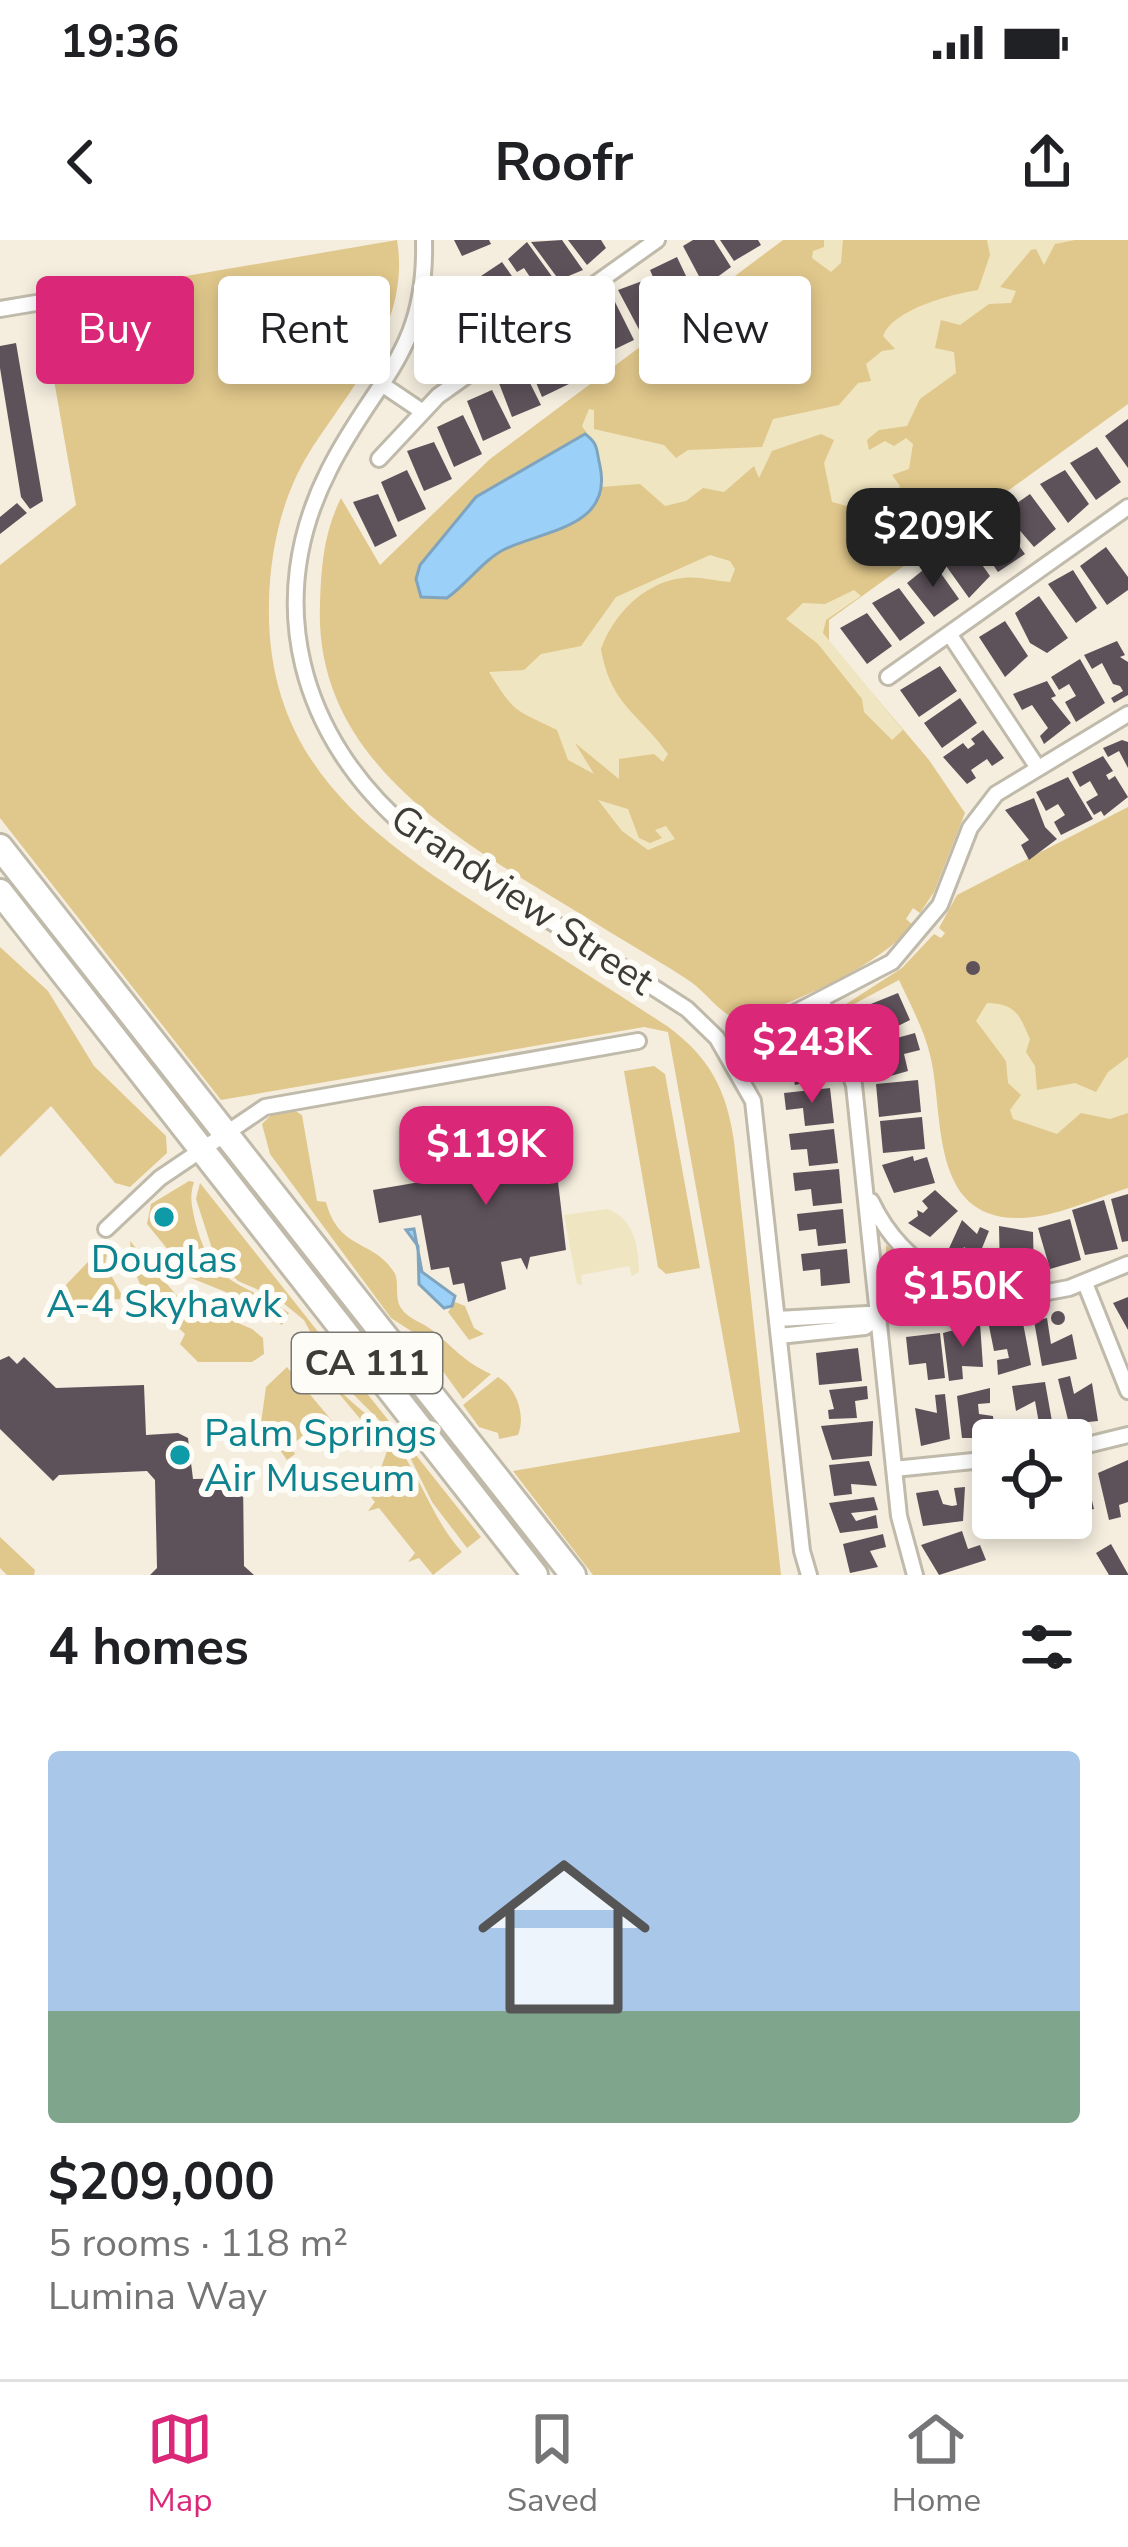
<!DOCTYPE html>
<meta charset="utf-8">
<style>
:root{--surface:#fff;--page:#f2f2f2;--text:#202124;--muted:#757577;--line:#e0e0e0;--accent:#db2777}
body{margin:0;font-family:"Nunito Sans",sans-serif;background:var(--page);color:var(--text);height:100vh;display:flex;flex-direction:column;font-size:45px;white-space:nowrap}
*{box-sizing:border-box;margin:0}
p{font-size:39px;color:var(--muted)}
.icon{flex:none;width:66px;height:66px;fill:none;stroke:currentColor;stroke-width:2;stroke-linecap:round;stroke-linejoin:round}
.map{position:relative;height:1335px;overflow:hidden}
.sheet{display:flex;flex-direction:column;background:var(--surface);flex:1}
.sheet>*{flex:none}
.top-card{position:absolute;left:36px;top:36px;width:1056px;height:108px;display:flex;gap:24px}
.controls{position:absolute;left:972px;top:1179px;display:grid;gap:24px}
.controls a{display:grid;place-items:center;width:120px;height:120px;border-radius:12px;background:var(--surface);box-shadow:0 6px 18px #0003;font-size:60px}
.price{position:absolute;translate:-50% -102px;padding:0 27px;border-radius:24px;background:var(--accent);color:#fff;font-size:39px;line-height:78px;filter:drop-shadow(0 3px 6px #0008)}
.price::after{content:'';position:absolute;left:50%;top:72px;width:36px;height:27px;margin-left:-18px;background:inherit;clip-path:polygon(0 0,100% 0,50% 100%)}
.price.active{background:#222;color:#fff}
ul{padding:0;list-style:none}
li{display:grid;align-content:center;gap:24px;height:636px;padding:0 48px}
li span{display:grid;place-items:center;height:372px;border-radius:12px;color:#555}
li>.icon{margin-inline-start:auto}
span .icon{width:216px;height:216px;fill:#fffc;stroke-width:1}
li b{font-size:51px}
h2{display:flex;justify-content:space-between;align-items:center;height:144px;padding:0 48px;font-size:51px}
.pill{padding:0 42px;border-radius:12px;background:var(--surface);box-shadow:0 6px 18px #0003;font-size:42px;line-height:108px}
.pill.active{background:var(--accent);color:#fff}
.status{display:flex;justify-content:space-between;align-items:center;height:84px;padding:0 60px;background:var(--surface);direction:ltr}
.status svg{height:33px;fill:currentColor}
header{display:flex;justify-content:space-between;align-items:center;height:156px;padding:0 48px;background:var(--surface);font-size:54px;font-weight:700}
.menu{display:flex;justify-content:space-around;align-items:center;height:168px;border-top:3px solid var(--line);background:var(--surface);font-size:33px;color:var(--muted)}
.menu a{display:grid;justify-items:center;gap:6px}
.menu .active{color:var(--accent)}
.map>svg:first-child{display:block}
.green{fill:#e0c78b}
.sand{fill:#efe5c0}
.water{fill:#9bd1f9;stroke:#7fa4be;stroke-width:3}
.building{fill:#5e525a}
.lines{fill:none;stroke-linecap:round;stroke-linejoin:round}
.street-casing{stroke:#c0baab;stroke-width:20}
.primary-casing{stroke:#c0baab;stroke-width:30}
.street{stroke:#fff;stroke-width:14}
.primary{stroke:#fff;stroke-width:24}
.culture-dot{fill:#0f9aa8;stroke:#fefcf6;stroke-width:4.5}
.labels{text-anchor:middle;dominant-baseline:central;stroke-width:12;stroke-linejoin:round;paint-order:stroke}
.shield{fill:#fefcf6;stroke:#787670;stroke-width:3}
.shield-label{font-size:36px;font-weight:bold;fill:#3e3c36}
.street-label{font-size:39px;fill:#3e3c36;stroke:#fefcf6}
.culture-label{font-size:39px;fill:#0d838f;stroke:#fefcf6}
</style>
<div class="status"><b>19:36</b><svg viewBox="0 0 49 12"><path d="M0 12V9h3v3zM5 12V6h3v6zM10 12V3h3v9zM15 12V0h3v12zM26 1h20v11H26zM47 4h2v5h-2z"/></svg></div>
<header><svg class="icon" aria-label="back" viewBox="0 0 24 24"><path d="M15 5l-7 7 7 7"/></svg>Roofr<svg class="icon" aria-label="share" viewBox="0 0 24 24"><path d="M12 15V3M7 8l5-5 5 5M5 13v7h14v-7"/></svg></header>
<div class="map">
<svg width="1128" height="1335" viewBox="0 0 1128 1335">
<rect width="100%" height="100%" fill="#f5eedf"/>
<!-- green -->
<path class="green" d="M397 0C411 84 351 147 309 213 282 256 270 311 269 362 265 525 374 599 497 677 554 713 610 749 667 786 709 817 726 848 734 901L781 1335H593L513 1231 740 1192 668 792 644 787 221 860 0 578V325L76 265 40 61Z
M783 0H1128V164L829 380V402L929 520 965 573 934 652 920 673 913 668 906 679 914 686C867 732 800 760 741 780 721 776 708 754 691 742 666 725 639 710 613 694 489 615 313 537 320 364 321 326 324 292 341 258L380 325 490 219Z
M1128 567V948C1095 958 1054 978 1020 978 930 980 944 878 931 819 925 791 911 766 899 740L841 771 843 766 902 728 934 694 941 698 945 693 939 688 957 655Z
M0 707 48 751 94 826 166 896 167 913 130 947 115 943 51 866 0 917Z
M654 826 665 834 700 1028 666 1034 658 1027 624 831Z
M292 869 302 875 317 961 326 962C339 1011 373 999 394 1032 400 1041 394 1057 401 1068 408 1079 422 1082 432 1090 453 1107 464 1122 491 1134L463 1159 432 1116 431 1104 391 1078 270 914 262 884 272 874Z
M189 941 194 942C189 957 192 967 195 981 212 1048 242 1040 289 1073L282 1085 253 1063 191 1038 147 984 151 964Z
M200 943 481 1297 467 1308 432 1262 404 1205 331 1132 304 1080 277 1058 238 1041 215 1018 196 959Z
M110 999 105 1024 124 1059 68 1061 62 1049Z
M130 1001 178 1057 252 1089 263 1098 264 1114 252 1122H198L180 1104 185 1094C149 1059 135 1053 130 1001Z
M886 1005 951 1057 894 1061 887 1051Z
M455 1062 465 1066 474 1088 484 1094 469 1100 448 1072Z
M312 1111C330 1155 373 1172 399 1208 423 1242 433 1280 462 1312L433 1335 419 1318 408 1322 415 1313 379 1268 368 1271 375 1262 353 1234 362 1227 381 1228 387 1211 305 1113Z
M287 1127 333 1182 315 1199 307 1193 290 1206 295 1214 287 1220 261 1183 266 1147Z
M498 1137C517 1148 526 1176 518 1195L499 1199 498 1193 479 1187 463 1165Z
M0 1297 35 1330 34 1335H7L0 1328Z"/>
<!-- sand -->
<path class="sand" d="M824 0H843L841 23 831 32 812 18 813 11 824 7Z
M987 0H1075L1055 4 1044 25 1036 9 1031 10 1000 47 1016 51 1011 63 989 64 960 85 941 80 935 108 954 112 956 133 920 159 907 186 879 190 867 200 869 210 885 201 894 206 906 198 913 204 909 229 892 235 900 246 896 256 850 267 832 262 824 223 834 200 821 194 772 211 759 238 754 226 724 252 703 248 686 261 665 266 640 244 601 247 598 209 582 186 589 169 594 170V189L664 205 676 218 688 210 762 207 773 179 839 165 858 143 871 141 866 124 882 111 895 109 883 96C893 69 952 54 978 50L990 15Z
M710 315 730 321 735 329 730 342C715 341 698 336 683 338 644 342 613 375 601 409 611 466 639 473 668 514L663 522 654 514 619 519V539L575 503 594 534 568 520 557 490C516 469 516 476 489 432L524 430 541 414 581 406 616 357Z
M854 350 861 356 826 380 823 393 903 490 892 500 864 472 862 459 818 404 786 379 803 363 825 364Z
M598 560 628 569 639 598 650 603 662 598 655 590 666 586 675 599 648 610 622 591Z
M987 763C1016 764 1019 774 1030 799L1026 812 1035 826 1037 850 1075 843 1096 852 1108 832 1128 817V873L1110 879 1081 873 1057 894 1013 879 1010 870 1021 855 1008 843 1006 821 976 781Z
M607 969C635 979 638 1006 639 1032L632 1036 629 1026 581 1035 582 1045 577 1044 564 975Z"/>
<!-- water -->
<path class="water" d="M585 194C599 204 596 210 600 226 613 287 545 290 505 309 483 320 468 343 447 358L421 357 416 339 420 325 476 257Z
M414 989 422 1032 455 1056 452 1066 444 1068 419 1044 418 1006 406 990Z"/>
<!-- building -->
<path class="building" d="M454 0H489L491 4 462 16Z
M562 0 583 30 559 40 531 2Z
M568 0H601L606 8 587 25Z
M693 0H714L731 27 712 41 701 40 683 6Z
M720 0H758L761 5 734 21Z
M527 2 556 42 537 62 523 42 530 37 524 28 517 32 508 19Z
M677 17 696 57 667 70 650 30Z
M502 22 521 49 511 55 520 68 508 75 481 36Z
M645 40 667 81 642 95 618 50Z
M480 45 505 80 482 99 465 82 459 59Z
M615 62 634 100 611 111 594 96 587 71Z
M584 83 602 121 574 134 558 94Z
M16 103 43 261 30 269 21 257 0 128V106Z
M553 105 571 143 542 157 525 116Z
M522 127 541 165 512 177 497 138Z
M492 150 511 188 483 201 467 161Z
M463 175 482 214 454 227 437 187Z
M1128 179V228L1105 196Z
M434 202 452 239 424 251 407 211Z
M1097 207 1121 242 1096 260 1070 223Z
M407 230 426 269 398 282 381 242Z
M1065 230 1089 264 1068 283 1040 244Z
M378 254 397 296 375 307 353 262Z
M1030 254 1056 289 1034 307 1004 272Z
M17 263 27 273 0 294V277Z
M998 277 1025 314 998 332 971 293Z
M963 298 990 336 969 358 939 316Z
M1106 307 1128 337V350L1107 365 1080 326Z
M933 322 959 359 934 377 907 343Z
M1073 330 1097 368 1076 383 1048 344Z
M899 348 925 383 900 401 872 363Z
M1039 356 1068 398 1047 413 1030 403 1015 373Z
M867 373 892 406 867 424 840 388Z
M1005 381 1028 416 1005 437 979 397Z
M1117 401 1125 415 1120 417 1128 422V455L1114 463 1111 458 1123 451 1120 446 1113 444 1102 423 1092 429 1084 415Z
M1080 419 1105 463 1076 482 1065 462 1076 456 1069 444 1059 450 1051 437Z
M940 426 957 451 919 477 900 450Z
M1047 441 1056 456 1051 458 1071 483 1044 504 1040 496 1048 488 1032 465 1022 470 1013 454Z
M960 458 977 483 942 508 924 483Z
M983 490 1004 518 992 526 987 519 971 530 976 538 967 544 943 517 963 503 968 509 975 504 971 499Z
M1122 500 1128 502V528L1119 511 1108 517 1103 508Z
M1103 516 1113 531 1106 535 1109 540 1115 536 1128 557 1104 576 1101 571 1094 575 1086 562 1098 555 1090 541 1080 547 1072 532Z
M1068 537 1093 579 1061 595 1054 582 1065 575 1058 564 1046 571 1036 552Z
M1034 558 1045 587 1057 599 1029 620 1021 605 1029 600 1005 570Z
M966 728a7 7 0 1 1 14 0a7 7 0 1 1-14 0Z
M898 753 910 780 874 798 856 770Z
M915 793 920 810 904 814 908 831 880 839 871 805Z
M816 804 823 839 795 845 791 828 774 831 770 814Z
M918 840 921 872 879 877 876 844Z
M830 848 834 883 805 886 803 868 786 870 784 853Z
M922 877 925 909 883 913 880 881Z
M544 882 550 916H555L566 1010 530 1017 527 1030 521 1018 501 1022 506 1049 468 1062 464 1043 453 1045 449 1027 431 1030 421 975 379 983 373 950 426 941 425 936 452 929 451 922 470 919 467 902 485 898 484 892Z
M834 889 838 923 809 926 807 909 791 910 789 894Z
M913 916 914 921 927 917 935 943 894 953 882 925Z
M839 929 842 963 813 966 811 949 795 951 793 933Z
M935 950 958 971 930 997 908 983 918 976 917 970 923 973 928 968 922 961Z
M1128 954V1001L1122 1002 1111 959Z
M1104 960 1118 1009 1085 1015 1072 970Z
M843 969 846 1003 818 1006 816 989 799 991 797 974Z
M1070 979 1081 1020 1050 1029 1038 988Z
M962 980 977 994 980 987 989 991 978 1018 964 1007 957 1023 945 1017Z
M999 986 1033 992 1034 1033 1000 1037Z
M847 1009 850 1043 821 1046 820 1029 803 1031 801 1014Z
M1128 1057V1090L1113 1063Z
M1051 1078a7 7 0 1 1 14 0a7 7 0 1 1-14 0Z
M1047 1078 1051 1104 1072 1094 1077 1119 1042 1126 1034 1081Z
M980 1083 983 1127 962 1126 963 1139 949 1141 943 1093Z
M1023 1083 1031 1125 998 1135 997 1120 1009 1118 1007 1109 994 1111 989 1086Z
M940 1093 945 1138 928 1140 926 1123 909 1125 906 1097Z
M858 1108 862 1141 819 1145 816 1113Z
M9 1116 17 1124 24 1117 56 1148 144 1145 146 1195 178 1193 188 1198 193 1239 243 1238 244 1326 254 1335H150L157 1328 155 1240 147 1231 59 1235 53 1241 0 1189V1120Z
M1070 1136 1074 1154 1092 1143 1098 1181 1069 1184 1058 1139Z
M1045 1142 1053 1187 1040 1189 1035 1161 1016 1171 1012 1146Z
M867 1146 868 1159 855 1161 857 1178 829 1179 828 1170 834 1169 829 1150Z
M990 1148V1163L978 1164 979 1174 993 1176 995 1198H962L957 1156Z
M945 1154 950 1199 921 1206 915 1168 937 1173 935 1155Z
M1022 1187a7 7 0 1 1 14 0a7 7 0 1 1-14 0Z
M873 1181 872 1216 832 1220 821 1186Z
M1128 1220V1262L1119 1265 1121 1277 1109 1280 1098 1233Z
M869 1221 877 1246 851 1244 852 1254 834 1256 829 1225Z
M1084 1227 1094 1269 1072 1273 1071 1230Z
M990 1246 993 1278H1018L1020 1286 986 1292 976 1249Z
M965 1247 963 1281 923 1286 916 1253 938 1250 943 1264 952 1266 957 1265 954 1248Z
M874 1257 878 1270 851 1273 856 1281 876 1275 878 1288 840 1293 829 1263Z
M962 1291 968 1309 980 1305 986 1320 939 1335 921 1305Z
M883 1294 886 1307 870 1311 878 1327 850 1333 843 1304Z
M1111 1304 1128 1334V1335H1109L1096 1313Z"/>
<g class="lines">
<!-- street casing -->
<g class="street-casing">
<path id="street" d="M424 0C427 114 375 138 329 230 262 362 300 497 409 590L687 769 717 798 753 861 802 1311 809 1335
M0 69 36 63
M383 145 423 172
M379 219 438 156 657 0
M950 395 1036 525
M888 437 1128 267
M821 759 854 845 899 1276 915 1335
M729 815 798 771 892 722 940 665 970 588 996 554 1128 474
M871 961C896 1014 939 1044 995 1059
M106 989 160 938 265 867 638 801
M1085 1043 1128 1151
M777 1079 957 1069 1069 1048 1128 1024
M779 1096 865 1087 878 1077
M1071 1209 1128 1195
M894 1229 993 1219"/>
</g>
<!-- primary casing -->
<g class="primary-casing">
<path id="primary" d="M0 607 573 1335
M0 652 535 1335"/>
</g>
<!-- street -->
<use href="#street" class="street"/>
<!-- primary -->
<use href="#primary" class="primary"/>
</g>
<!-- markers -->
<g class="culture-dot">
<circle cx="164" cy="977" r="12"/>
<circle cx="180" cy="1215" r="12"/>
</g>
<g class="labels">
<!-- shield labels -->
<rect class="shield" x="292" y="1093" width="150" height="60" rx="9"/>
<g class="shield-label">
<text x="367" y="1123">CA 111</text>
</g>
<!-- street labels -->
<g class="street-label">
<text transform="translate(522 660) rotate(34)">Grandview Street</text>
</g>
<!-- culture labels -->
<g class="culture-label">
<text x="164" y="1019">Douglas<tspan x="164" dy="45">A-4 Skyhawk</tspan></text>
<text x="204" y="1193" text-anchor="start">Palm Springs<tspan x="204" dy="45">Air Museum</tspan></text>
</g>
</g>
</svg>
<div class="controls">
<a><svg class="icon" aria-label="locate" viewBox="0 0 24 24"><circle cx="12" cy="12" r="6"/><path d="M12 2v4M12 18v4M2 12h4M18 12h4"/></svg></a>
</div>
<b class="price active" style="left:933px;top:350px">$209K</b>
<b class="price" style="left:812px;top:866px">$243K</b>
<b class="price" style="left:486px;top:968px">$119K</b>
<b class="price" style="left:963px;top:1110px">$150K</b>
<div class="top-card">
<a class="pill active">Buy</a>
<a class="pill">Rent</a>
<a class="pill">Filters</a>
<a class="pill">New</a>
</div>
</div>
<section class="sheet">
<h2>4 homes<svg class="icon" aria-label="filters" viewBox="0 0 24 24"><path d="M4 7h16M4 17h16"/><circle cx="9" cy="7" r="2"/><circle cx="15" cy="17" r="2"/></svg></h2>
<ul>
<li><span style="background:linear-gradient(#a9c7e8 70%,#7fa58c 0)"><svg class="icon" aria-label="home" viewBox="0 0 24 24"><path d="M3 11l9-7 9 7M6 9v11h12V9"/></svg></span><div><b>$209,000</b><p>5 rooms · 118 m²</p><p>Lumina Way</p></div></li>
</ul>
</section>
<nav class="menu">
<a class="active"><svg class="icon" aria-label="map" viewBox="0 0 24 24"><path d="M3 6l6-2 6 2 6-2v14l-6 2-6-2-6 2zM9 4v14M15 6v14"/></svg>Map</a>
<a><svg class="icon" aria-label="saved" viewBox="0 0 24 24"><path d="M7 4h10v16l-5-4-5 4z"/></svg>Saved</a>
<a><svg class="icon" aria-label="home" viewBox="0 0 24 24"><path d="M3 11l9-7 9 7M6 9v11h12V9"/></svg>Home</a>
</nav>
